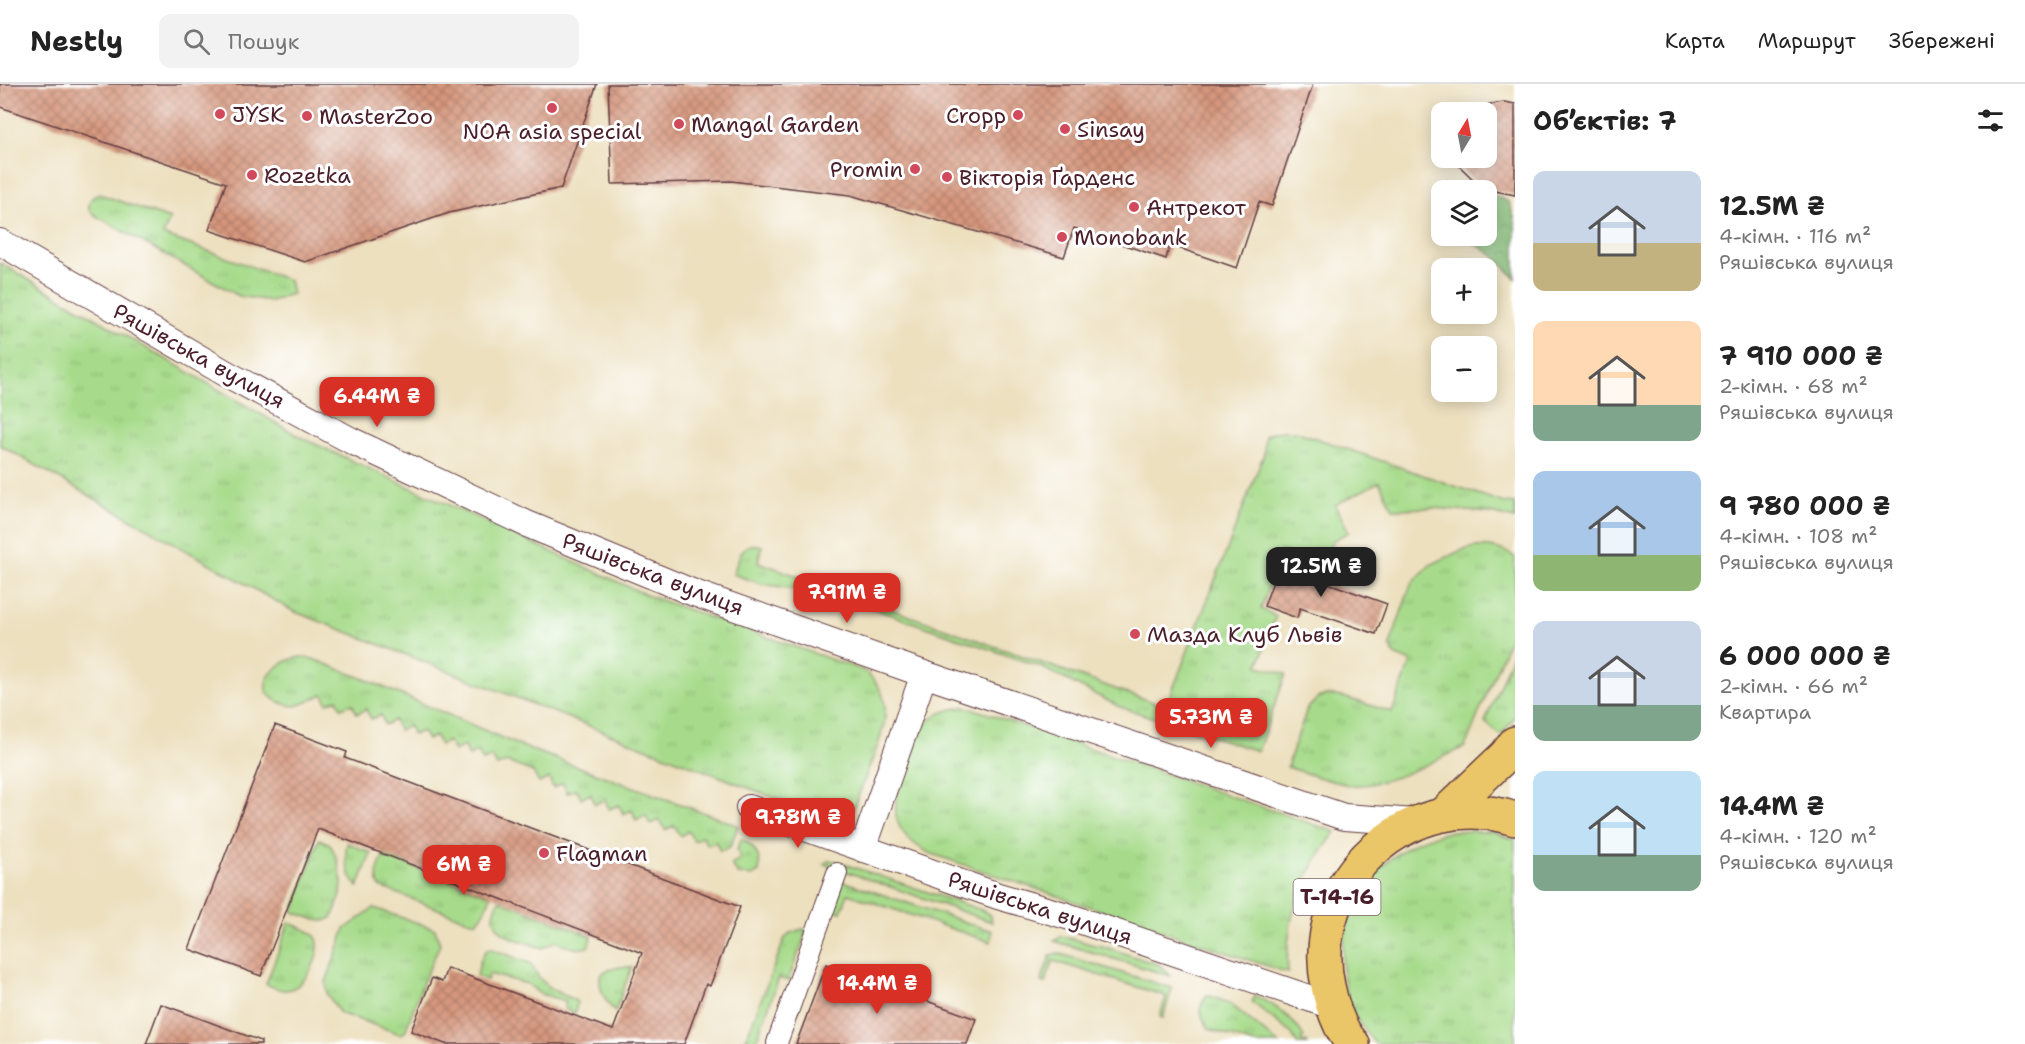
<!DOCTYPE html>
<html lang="uk">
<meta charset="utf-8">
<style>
:root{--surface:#fff;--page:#f2f2f2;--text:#222;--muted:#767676;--line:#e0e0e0;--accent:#d93025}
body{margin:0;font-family:"Shantell Sans",sans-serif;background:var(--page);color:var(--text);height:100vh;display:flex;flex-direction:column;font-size:22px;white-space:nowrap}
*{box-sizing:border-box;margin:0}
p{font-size:20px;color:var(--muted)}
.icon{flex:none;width:33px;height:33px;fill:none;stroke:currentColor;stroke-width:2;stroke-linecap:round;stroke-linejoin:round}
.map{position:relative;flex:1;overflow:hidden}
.sheet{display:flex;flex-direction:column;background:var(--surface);width:510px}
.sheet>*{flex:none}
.needle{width:39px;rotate:10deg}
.tools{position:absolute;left:1431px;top:18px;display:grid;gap:12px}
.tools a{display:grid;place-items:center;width:66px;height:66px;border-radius:12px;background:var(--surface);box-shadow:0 3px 15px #0003;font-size:30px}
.price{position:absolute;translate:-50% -51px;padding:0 14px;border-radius:12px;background:var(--accent);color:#fff;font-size:20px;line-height:39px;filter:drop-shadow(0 2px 3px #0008)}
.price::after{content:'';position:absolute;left:50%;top:36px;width:18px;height:14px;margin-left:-9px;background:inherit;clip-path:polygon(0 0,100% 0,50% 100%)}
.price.current{background:#222;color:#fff}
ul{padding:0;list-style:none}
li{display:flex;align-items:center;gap:18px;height:150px;padding:0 18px}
li span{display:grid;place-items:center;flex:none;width:168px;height:120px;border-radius:12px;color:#555}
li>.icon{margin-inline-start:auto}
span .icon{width:72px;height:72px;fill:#fffc;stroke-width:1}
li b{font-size:26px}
h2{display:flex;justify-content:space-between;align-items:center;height:72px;padding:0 18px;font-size:26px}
header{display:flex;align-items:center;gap:36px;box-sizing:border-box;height:84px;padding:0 30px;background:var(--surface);border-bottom:2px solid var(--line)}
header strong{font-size:28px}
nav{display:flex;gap:33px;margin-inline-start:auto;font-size:21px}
.search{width:420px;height:54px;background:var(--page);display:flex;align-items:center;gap:15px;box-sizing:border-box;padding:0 21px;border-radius:12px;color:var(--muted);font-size:22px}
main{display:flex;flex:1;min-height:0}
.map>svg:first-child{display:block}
.grass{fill:url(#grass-tufts);stroke:#787d5b;stroke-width:1.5}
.forest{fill:url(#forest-crowns);stroke:#686d51;stroke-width:1.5}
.building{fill:url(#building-cross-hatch)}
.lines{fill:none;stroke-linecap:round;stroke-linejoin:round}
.pedestrian-casing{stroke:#623c41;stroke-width:22}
.minor-casing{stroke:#623c41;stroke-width:28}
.primary-casing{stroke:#623c41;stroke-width:36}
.pedestrian{stroke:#fff;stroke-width:20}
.minor{stroke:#fff;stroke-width:26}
.primary{stroke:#ebc669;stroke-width:33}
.poi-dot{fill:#d1495b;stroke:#fff;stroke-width:2}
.labels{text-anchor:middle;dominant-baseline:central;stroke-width:6;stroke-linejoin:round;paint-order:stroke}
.shield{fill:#fff;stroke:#80626b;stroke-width:1.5}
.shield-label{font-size:21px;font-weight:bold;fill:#4a1f2b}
.poi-label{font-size:22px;fill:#4a1f2b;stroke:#fff;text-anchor:start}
.street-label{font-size:22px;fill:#4a1f2b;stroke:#fff}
</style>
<header>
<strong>Nestly</strong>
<div class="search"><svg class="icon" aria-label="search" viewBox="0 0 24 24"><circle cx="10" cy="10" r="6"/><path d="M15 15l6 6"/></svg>Пошук</div>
<nav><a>Карта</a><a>Маршрут</a><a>Збережені</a></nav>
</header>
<main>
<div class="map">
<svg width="1515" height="960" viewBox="0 0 1515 960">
<defs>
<pattern id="grass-tufts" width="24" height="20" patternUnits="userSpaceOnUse" patternTransform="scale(1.5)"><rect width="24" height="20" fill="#a7db8b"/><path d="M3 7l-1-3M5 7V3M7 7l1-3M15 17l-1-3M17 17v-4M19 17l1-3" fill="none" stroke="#91bc78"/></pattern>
<pattern id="forest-crowns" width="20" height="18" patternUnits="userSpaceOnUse" patternTransform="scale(1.5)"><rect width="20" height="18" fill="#85bb77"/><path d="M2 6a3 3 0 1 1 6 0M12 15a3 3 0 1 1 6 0" fill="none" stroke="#6f9762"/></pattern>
<pattern id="building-cross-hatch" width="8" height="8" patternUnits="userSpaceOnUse" patternTransform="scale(1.5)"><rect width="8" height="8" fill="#d6977d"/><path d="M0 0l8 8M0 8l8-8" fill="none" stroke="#b07b67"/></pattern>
</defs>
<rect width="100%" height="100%" fill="#fff"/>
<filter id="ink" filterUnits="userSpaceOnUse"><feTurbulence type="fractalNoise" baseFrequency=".0167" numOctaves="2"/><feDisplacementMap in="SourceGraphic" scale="12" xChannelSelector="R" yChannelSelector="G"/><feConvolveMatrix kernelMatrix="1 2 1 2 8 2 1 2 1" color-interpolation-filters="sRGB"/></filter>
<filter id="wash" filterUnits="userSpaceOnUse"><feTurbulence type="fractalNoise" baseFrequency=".008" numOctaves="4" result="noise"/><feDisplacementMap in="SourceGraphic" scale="24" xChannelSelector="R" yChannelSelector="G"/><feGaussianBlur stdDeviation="1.35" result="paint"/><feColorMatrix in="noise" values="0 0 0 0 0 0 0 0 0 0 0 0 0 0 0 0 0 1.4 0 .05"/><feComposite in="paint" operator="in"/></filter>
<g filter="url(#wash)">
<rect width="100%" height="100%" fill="#ede0bf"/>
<!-- grass -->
<path class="grass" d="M99 110 170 135 163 151 289 196 292 210 271 217 239 212 96 132 89 126C88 117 91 113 99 110Z
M0 179 302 354 649 512 862 586C901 612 882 651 868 686 861 705 854 724 847 742L293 527 0 361Z
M1285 347H1295L1504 419 1515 420V435L1490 429 1434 424 1393 425 1379 398 1335 421 1349 448 1332 457 1324 481 1281 467 1261 525 1276 532 1258 582 1286 590 1258 667 1120 623 1041 583 834 511 761 500 733 490C740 474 739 456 762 462L758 478 1166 623 1264 370 1265 352 1273 348Z
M1475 463C1490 462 1502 464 1515 473V541L1465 663C1432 677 1387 704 1350 701 1330 698 1307 689 1287 683L1307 625 1318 614 1326 611 1343 613 1392 628 1411 578 1394 571 1390 561 1411 500 1430 481 1460 467Z
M1515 564V633L1501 652 1485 638Z
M301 573 313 575 362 594 521 662 732 739 738 742 730 763 720 767 716 758 707 761 702 752 694 757 688 747 680 752 674 742 665 746 660 736 650 740 646 731 636 736 632 726 623 730 619 721 609 725 605 716 595 720 591 710 581 714 577 705 567 709 563 699 553 704 549 694 539 699 533 688 507 678 497 682 492 673 483 677 478 668 469 672 464 662 454 667 449 657 440 661 436 652 427 656 422 647 413 651 409 642 399 646 394 636 385 641 381 631 371 635 366 625 357 630 352 620 341 624 337 615 327 619 323 610C314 614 303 622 293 622 288 622 283 619 279 618 248 604 278 575 301 573Z
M964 623 980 627 1336 748C1302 791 1284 834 1288 889L929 769C886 746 892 721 906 682 919 648 924 628 964 623Z
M1452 747 1493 748 1515 756V960H1375C1368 950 1359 940 1354 930 1326 865 1351 793 1413 760 1424 753 1440 751 1452 747Z
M319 755 330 760 337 775 342 798 341 811 332 834 324 837 316 836 293 828Z
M741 755C754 760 762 774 759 788L752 792 738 790 731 780 740 775 737 765Z
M347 759 371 769 358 803C347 791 344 775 347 759Z
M383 772 491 812 482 832 477 838 467 836 380 803C374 792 379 783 383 772Z
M828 777H835L984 827 989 830 992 838 824 780Z
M842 797 992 847 991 858 848 810 841 828 833 826Z
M499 816 592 852 588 863C575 867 568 862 556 857L543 864C529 859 497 854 494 835 493 829 497 822 499 816Z
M374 824 435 845 440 860 422 901 405 948 400 950 340 929 327 910 326 898 345 845Z
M289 839C297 842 308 845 315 852 326 864 305 908 284 906 278 906 271 902 266 900Z
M802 845 807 846 788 897 779 894 755 960H744L785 854 790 849Z
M1062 852 1094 861H1099L1160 881 1171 892 1054 857Z
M489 864 530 879 540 895 552 905 576 917 577 919 575 929 564 925 566 917 540 910 528 900 489 890 487 896 477 892C479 881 481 871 489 864Z
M1057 869 1172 904 1163 934 1160 933 1166 912 1053 877 1045 899 1041 898 1050 872Z
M620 883H632L615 928C606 917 599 908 600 892L605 887Z
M1207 911 1229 919 1279 960H1254L1209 945C1201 933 1197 923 1207 911Z
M1255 912C1275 921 1293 933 1304 953L1301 955 1303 959 1307 958 1308 960H1297L1292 950 1252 918Z"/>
<!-- forest -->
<path class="forest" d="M1492 110 1509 118 1515 137V194L1495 173 1464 152H1486L1487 115Z"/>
<g id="blocks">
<!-- building -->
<path class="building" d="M0 0H597L561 104 449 129 305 178 209 146 226 99 0 23Z
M608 0H1313L1272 122 1259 118 1237 184 1170 161 1166 175 1074 144 1064 173 850 111 731 97 612 100Z
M1504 18 1515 20V111L1490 106 1478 100 1451 74H1486V21Z
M1282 473 1314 485 1311 493 1387 520 1376 550 1300 524 1297 534 1264 522Z
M275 641 347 668 345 674 740 823 710 902 706 900 684 960H445L411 947 432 894 442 898 447 884 613 946 642 869 318 745 261 892 189 865Z
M826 880 976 935 967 960H796Z
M161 920 261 957V960H146Z"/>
</g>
</g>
<g filter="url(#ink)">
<use href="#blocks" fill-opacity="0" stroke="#623c41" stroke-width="1.5"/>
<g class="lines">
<!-- pedestrian casing -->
<g class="pedestrian-casing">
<path id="pedestrian" d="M777 959 837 789"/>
</g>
<!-- minor casing -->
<g class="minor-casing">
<path id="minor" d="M0 158 227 290 352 357 527 440 694 509 924 590 1344 733 1416 738
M749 724 998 812 1067 832 1332 922
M863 765 924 590"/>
</g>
<!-- primary casing -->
<g class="primary-casing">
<path id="primary" d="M1444 730 1506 671 1515 659
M1353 960C1339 945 1332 922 1328 902 1305 795 1412 701 1515 735"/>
</g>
<!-- pedestrian -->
<use href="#pedestrian" class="pedestrian"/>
<!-- minor -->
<use href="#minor" class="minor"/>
<!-- primary -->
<use href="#primary" class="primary"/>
</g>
</g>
<!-- markers -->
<g class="poi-dot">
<circle cx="552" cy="24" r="6"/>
<circle cx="220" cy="30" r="6"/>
<circle cx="1018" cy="31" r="6"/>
<circle cx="307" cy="32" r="6"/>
<circle cx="679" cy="40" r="6"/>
<circle cx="1065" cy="45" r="6"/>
<circle cx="915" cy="85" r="6"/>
<circle cx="252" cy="91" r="6"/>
<circle cx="947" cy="93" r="6"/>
<circle cx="1134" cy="123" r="6"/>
<circle cx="1062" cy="153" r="6"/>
<circle cx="1135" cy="550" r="6"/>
<circle cx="544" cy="769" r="6"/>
</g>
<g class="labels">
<!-- shield labels -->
<rect class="shield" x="1293.5" y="795" width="87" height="36" rx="4.5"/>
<g class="shield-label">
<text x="1337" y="813">Т-14-16</text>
</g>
<!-- poi labels -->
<g class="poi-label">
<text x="232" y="30">JYSK</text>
<text x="1006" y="31" text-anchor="end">Cropp</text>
<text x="319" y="32">MasterZoo</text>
<text x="691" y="40">Mangal Garden</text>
<text x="1077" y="45">Sinsay</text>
<text x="552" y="47" text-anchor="middle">NOA asia special</text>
<text x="903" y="85" text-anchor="end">Promin</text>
<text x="264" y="91">Rozetka</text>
<text x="959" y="93">Вікторія Ґарденс</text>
<text x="1146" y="123">Антрекот</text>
<text x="1074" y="153">Monobank</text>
<text x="1147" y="550">Мазда Клуб Львів</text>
<text x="556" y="769">Flagman</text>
</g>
<!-- street labels -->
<g class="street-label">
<text transform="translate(199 272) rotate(29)">Ряшівська вулиця</text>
<text transform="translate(653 490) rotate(21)">Ряшівська вулиця</text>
<text transform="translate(1040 824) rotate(18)">Ряшівська вулиця</text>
</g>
</g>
</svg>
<div class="tools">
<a><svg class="needle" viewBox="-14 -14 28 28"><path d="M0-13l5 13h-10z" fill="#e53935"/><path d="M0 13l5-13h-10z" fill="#767676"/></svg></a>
<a><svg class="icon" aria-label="layers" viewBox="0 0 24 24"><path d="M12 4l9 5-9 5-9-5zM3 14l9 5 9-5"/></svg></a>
<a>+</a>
<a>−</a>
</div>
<b class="price" style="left:377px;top:344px">6.44M ₴</b>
<b class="price current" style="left:1321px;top:514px">12.5M ₴</b>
<b class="price" style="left:847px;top:540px">7.91M ₴</b>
<b class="price" style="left:1211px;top:665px">5.73M ₴</b>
<b class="price" style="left:798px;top:765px">9.78M ₴</b>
<b class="price" style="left:464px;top:812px">6M ₴</b>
<b class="price" style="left:877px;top:931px">14.4M ₴</b>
</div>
<section class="sheet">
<h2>Об’єктів: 7<svg class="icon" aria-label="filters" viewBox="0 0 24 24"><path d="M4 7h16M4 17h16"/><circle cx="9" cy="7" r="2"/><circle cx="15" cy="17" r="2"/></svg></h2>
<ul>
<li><span style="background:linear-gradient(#c9d6e8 60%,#c2b280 0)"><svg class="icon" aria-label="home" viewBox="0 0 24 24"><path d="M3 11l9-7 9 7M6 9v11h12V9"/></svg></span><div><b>12.5M ₴</b><p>4-кімн. · 116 m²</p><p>Ряшівська вулиця</p></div></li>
<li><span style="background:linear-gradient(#ffd9b3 70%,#7fa58c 0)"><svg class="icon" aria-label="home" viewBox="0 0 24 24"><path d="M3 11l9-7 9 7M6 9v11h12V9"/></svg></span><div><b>7 910 000 ₴</b><p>2-кімн. · 68 m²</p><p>Ряшівська вулиця</p></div></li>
<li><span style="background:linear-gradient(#a9c7e8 70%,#8fb573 0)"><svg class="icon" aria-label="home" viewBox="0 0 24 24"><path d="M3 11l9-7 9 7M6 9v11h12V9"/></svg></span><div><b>9 780 000 ₴</b><p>4-кімн. · 108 m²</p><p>Ряшівська вулиця</p></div></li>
<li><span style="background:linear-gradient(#c9d6e8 70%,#7fa58c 0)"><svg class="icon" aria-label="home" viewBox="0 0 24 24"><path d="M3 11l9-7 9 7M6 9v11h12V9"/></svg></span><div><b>6 000 000 ₴</b><p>2-кімн. · 66 m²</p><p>Квартира</p></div></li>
<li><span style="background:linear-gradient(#bfe0f5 70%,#7fa58c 0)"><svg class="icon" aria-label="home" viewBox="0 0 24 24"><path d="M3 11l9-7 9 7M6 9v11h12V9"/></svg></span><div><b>14.4M ₴</b><p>4-кімн. · 120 m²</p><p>Ряшівська вулиця</p></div></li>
</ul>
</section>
</main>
